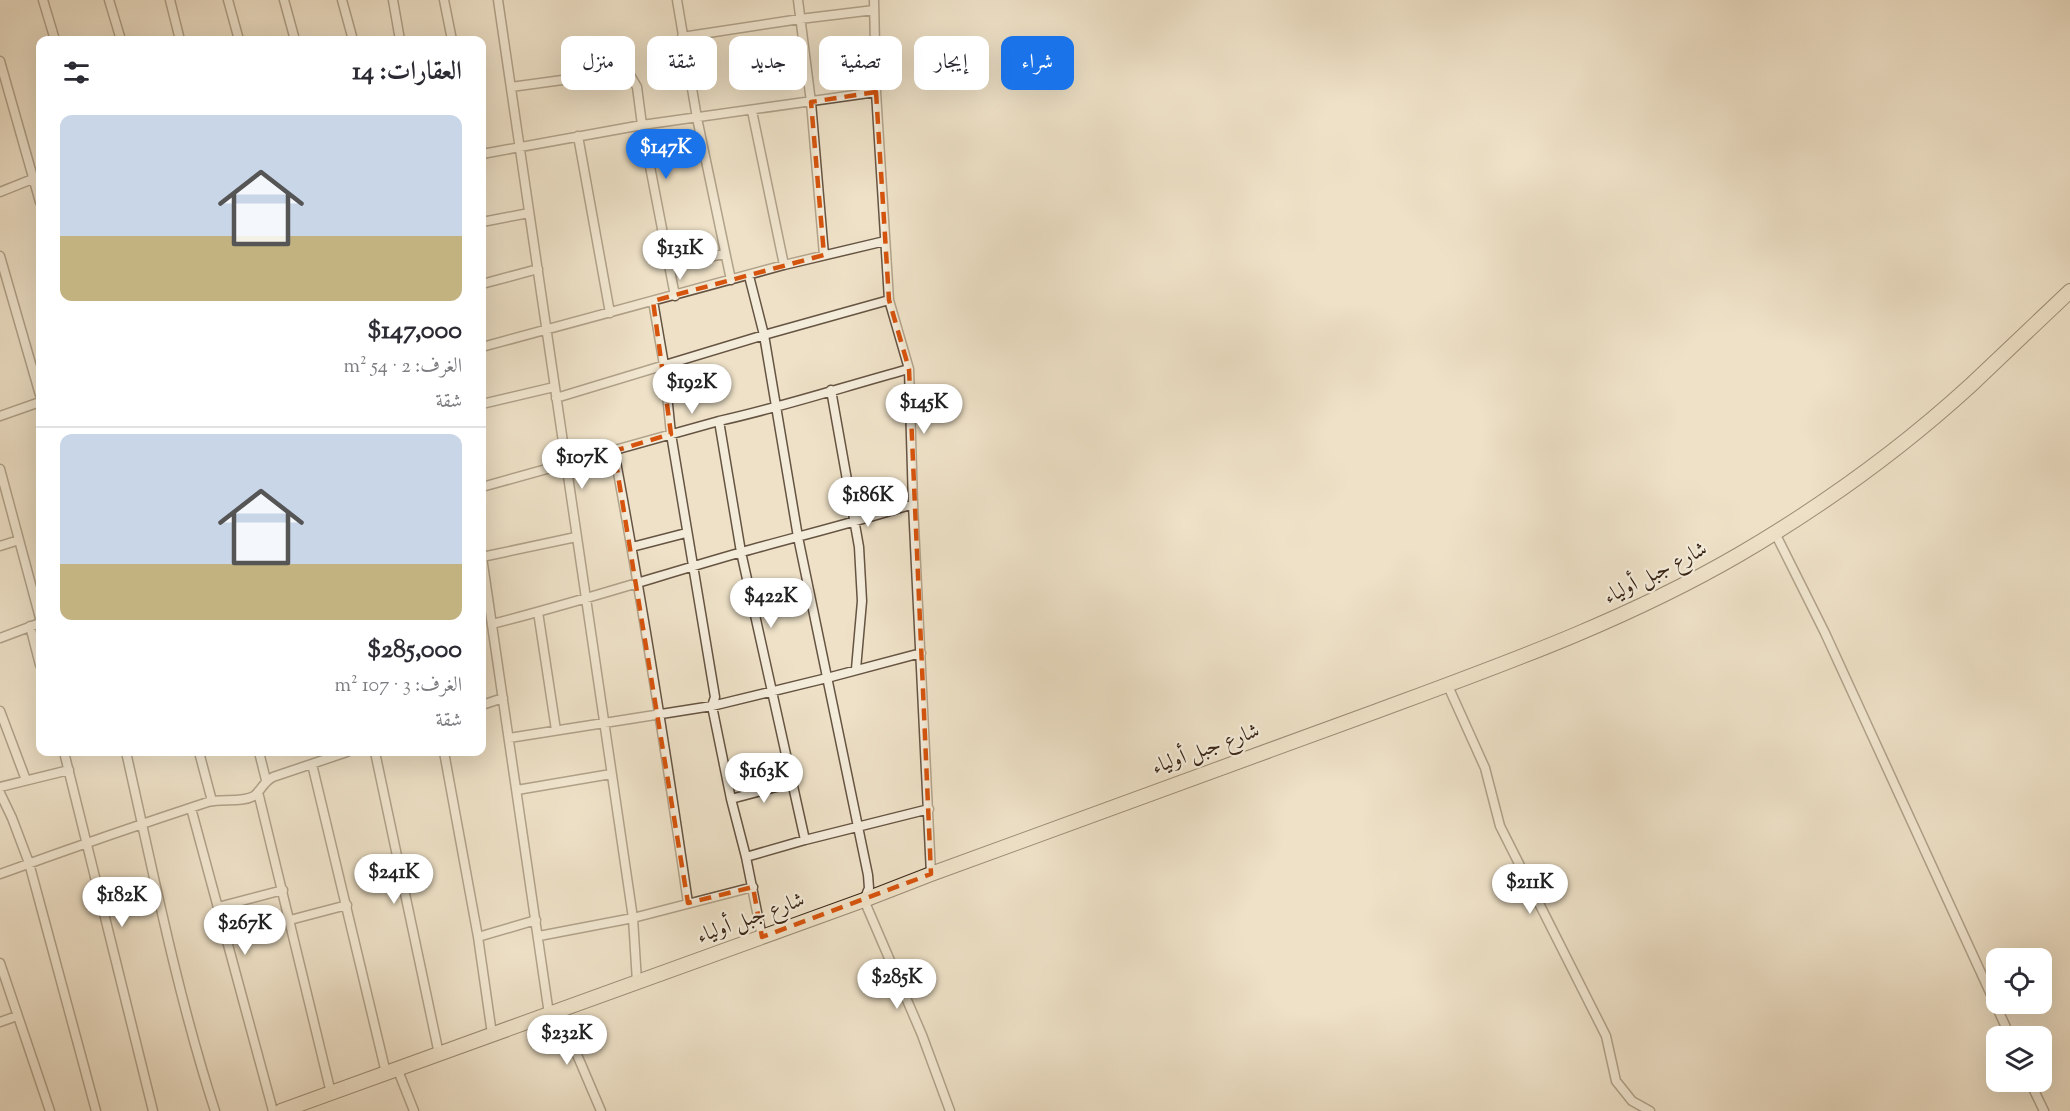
<!DOCTYPE html>
<html lang="ar">
<meta charset="utf-8">
<style>
:root{--surface:#fff;--page:#f2f2f3;--text:#2b2b33;--muted:#7c7c81;--line:#e1e1e2;--accent:#1a73e8}
body{margin:0;font-family:"Sorts Mill Goudy",Amiri,serif;background:var(--page);color:var(--text);direction:rtl;height:100vh;display:flex;flex-direction:column;font-size:22px;white-space:nowrap}
*{box-sizing:border-box;margin:0}
p{font-size:20px;color:var(--muted)}
.icon{flex:none;width:33px;height:33px;fill:none;stroke:currentColor;stroke-width:2;stroke-linecap:round;stroke-linejoin:round}
.map{position:relative;flex:1;overflow:hidden;direction:ltr}
.panel{position:absolute;left:36px;top:36px;width:450px;height:720px;display:flex;flex-direction:column;background:var(--surface);border-radius:12px;box-shadow:0 6px 24px #0002;direction:rtl}
.panel>*{flex:none}
.banner{position:absolute;left:504px;top:36px;width:570px;height:54px;direction:rtl;display:flex;gap:12px}
.controls{position:absolute;left:1986px;top:948px;display:grid;gap:12px}
.controls a{display:grid;place-items:center;width:66px;height:66px;border-radius:12px;background:var(--surface);box-shadow:0 6px 24px #0002;font-size:30px}
.price{position:absolute;translate:-50% -51px;padding:0 14px;border-radius:21px;background:#fff;color:#222;font-size:20px;line-height:39px;filter:drop-shadow(0 2px 3px #0008)}
.price::after{content:'';position:absolute;left:50%;top:36px;width:18px;height:14px;margin-left:-9px;background:inherit;clip-path:polygon(0 0,100% 0,50% 100%)}
.price.current{background:var(--accent);color:#fff}
ul{padding:0;list-style:none}
li{display:grid;align-content:center;gap:12px;height:318px;padding:0 24px}
li+li{border-top:2px solid var(--line)}
li span{display:grid;place-items:center;height:186px;border-radius:12px;color:#555}
li>.icon{margin-inline-start:auto}
span .icon{width:108px;height:108px;fill:#fffc;stroke-width:1}
li b{font-size:26px}
h2{display:flex;justify-content:space-between;align-items:center;height:72px;padding:0 24px;font-size:26px}
.pill{padding:0 21px;border-radius:12px;background:var(--surface);box-shadow:0 6px 24px #0002;font-size:21px;line-height:54px}
.pill.current{background:var(--accent);color:#fff}
.map>svg:first-child{display:block}
.lines{fill:none;stroke-linecap:round;stroke-linejoin:round}
.minor-casing{stroke:#665442;stroke-width:11}
.trunk-casing{stroke:#392516;stroke-width:16}
.minor{stroke:#f4ecdb;stroke-width:8}
.trunk{stroke:#eee1c7;stroke-width:14}
.marked{fill:none;stroke:#d6540d;stroke-width:4.5;stroke-dasharray:12 8;stroke-linejoin:round}
.labels{text-anchor:middle;dominant-baseline:central;stroke-width:4.5;stroke-linejoin:round;paint-order:stroke}
.street-label{font-size:21px;fill:#392516;stroke:#f4ecdb}
</style>
<div class="map">
<svg width="2070" height="1111" viewBox="0 0 2070 1111">
<rect width="100%" height="100%" fill="#eee1c7"/>
<filter id="stains"><feTurbulence type="fractalNoise" baseFrequency=".00333" numOctaves="4"/><feColorMatrix values="0 0 0 0 .2 0 0 0 0 .09 0 0 0 0 .02 0 0 0 .5 -.17"/></filter>
<radialGradient id="worn" r=".72"><stop offset=".6" stop-color="#630" stop-opacity="0"/><stop offset="1" stop-color="#630" stop-opacity=".3"/></radialGradient>
<g class="lines">
<!-- minor casing -->
<g class="minor-casing">
<path id="minor" d="M43 0 55 40
M109 0 121 40
M170 0 180 40
M228 0 239 40
M284 0 295 40
M342 0 353 40
M393 0 400 40
M444 0 452 40
M498 0 633 918 637 982
M677 0 697 118 731 280
M798 0 811 102 824 255
M874 0 876 92 889 300 909 369 913 504 931 874
M682 37 800 19 874 10
M0 61 40 202
M511 87 621 72 630 75 637 87 642 125 675 296
M752 111 784 265
M578 136 610 313
M482 154 642 125 876 92
M0 192 40 176
M482 222 529 213
M0 256 40 395
M668 264 725 254
M749 276 764 335 798 537 868 875 869 888 864 900 922 1035 950 1111
M482 284 538 269
M653 301 664 365 671 434 715 697 712 706 731 799 746 857 762 937
M482 347 784 265 885 241
M831 390 859 547 862 601 856 669
M556 398 764 335 889 300
M482 404 554 387
M0 416 40 402
M719 421 741 552 805 840
M614 451C642 601 666 752 688 903
M0 469 40 618
M482 487 719 421C783 407 846 386 909 369
M1775 533 1825 633 2010 1036
M0 546 19 540
M632 547 686 533
M482 557 549 1014
M482 557 576 537
M538 612 556 730
M492 624C576 603 658 576 742 552 799 536 857 522 913 504
M30 626 40 665
M0 638 40 623
M1448 686 1485 768 1500 826 1606 1036 1616 1081 1632 1101 1650 1111
M482 705 503 698
M0 711 26 780
M509 738 712 706 827 678 921 653
M64 752 153 1111
M126 752C153 871 177 994 215 1111
M199 752 212 801
M259 752 266 780
M375 752 439 1054
M444 752 478 937 492 1034
M312 764 386 1073
M0 787 69 770
M517 790 611 774
M258 792 331 1093
M0 793 12 818 29 863 96 1111
M731 799 791 783
M191 808 273 1111
M746 857 805 840 929 809
M0 874C69 849 138 825 208 802 222 798 241 803 254 796 261 791 263 782 273 777L347 752
M218 907 283 890
M290 920 347 905
M539 936 633 918 753 887
M478 937 536 920
M0 963 50 1111
M558 1010 601 1111
M0 1022 17 1016
M397 1068 414 1111
M2030 1082 2044 1111"/>
</g>
<!-- trunk casing -->
<g class="trunk-casing">
<path id="trunk" d="M281 1111 864 900 931 874C1079 819 1228 766 1377 711 1501 665 1625 621 1740 554 1822 506 1901 449 1971 385 2004 354 2037 322 2070 291"/>
</g>
<!-- minor -->
<use href="#minor" class="minor"/>
<!-- trunk -->
<use href="#trunk" class="trunk"/>
</g>
<!-- marked area -->
<path d="M0 0H2070V1111H0ZM876 92 889 300 909 369 931 874 762 937 753 887 688 903 614 451 671 434 653 301 824 255 811 102Z" fill="#eee1c7" fill-opacity=".55" fill-rule="evenodd"/>
<path class="marked" d="M876 92 889 300 909 369 931 874 762 937 753 887 688 903 614 451 671 434 653 301 824 255 811 102Z"/>
<g class="labels">
<!-- street labels -->
<g class="street-label">
<text transform="translate(1656 574) rotate(-27)">شارع جبل أولياء</text>
<text transform="translate(1206 750) rotate(-20)">شارع جبل أولياء</text>
<text transform="translate(751 919) rotate(-20)">شارع جبل أولياء</text>
</g>
</g>
<rect width="100%" height="100%" filter="url(#stains)"/>
<rect width="100%" height="100%" fill="url(#worn)"/>
</svg>
<div class="controls">
<a><svg class="icon" aria-label="locate" viewBox="0 0 24 24"><circle cx="12" cy="12" r="6"/><path d="M12 2v4M12 18v4M2 12h4M18 12h4"/></svg></a>
<a><svg class="icon" aria-label="layers" viewBox="0 0 24 24"><path d="M12 4l9 5-9 5-9-5zM3 14l9 5 9-5"/></svg></a>
</div>
<b class="price current" style="left:666px;top:180px">$147K</b>
<b class="price" style="left:680px;top:281px">$131K</b>
<b class="price" style="left:692px;top:415px">$192K</b>
<b class="price" style="left:924px;top:435px">$145K</b>
<b class="price" style="left:582px;top:490px">$107K</b>
<b class="price" style="left:868px;top:528px">$186K</b>
<b class="price" style="left:771px;top:629px">$422K</b>
<b class="price" style="left:764px;top:804px">$163K</b>
<b class="price" style="left:394px;top:905px">$241K</b>
<b class="price" style="left:1530px;top:915px">$211K</b>
<b class="price" style="left:122px;top:928px">$182K</b>
<b class="price" style="left:245px;top:956px">$267K</b>
<b class="price" style="left:897px;top:1010px">$285K</b>
<b class="price" style="left:567px;top:1066px">$232K</b>
<div class="banner">
<a class="pill current">شراء</a>
<a class="pill">إيجار</a>
<a class="pill">تصفية</a>
<a class="pill">جديد</a>
<a class="pill">شقة</a>
<a class="pill">منزل</a>
</div>
<section class="panel">
<h2>العقارات: 14<svg class="icon" aria-label="filters" viewBox="0 0 24 24"><path d="M4 7h16M4 17h16"/><circle cx="9" cy="7" r="2"/><circle cx="15" cy="17" r="2"/></svg></h2>
<ul>
<li><span style="background:linear-gradient(#c9d6e8 65%,#c2b280 0)"><svg class="icon" aria-label="home" viewBox="0 0 24 24"><path d="M3 11l9-7 9 7M6 9v11h12V9"/></svg></span><div><b>$147,000</b><p>الغرف: 2 · 54 m²</p><p>شقة</p></div></li>
<li><span style="background:linear-gradient(#c9d6e8 70%,#c2b280 0)"><svg class="icon" aria-label="home" viewBox="0 0 24 24"><path d="M3 11l9-7 9 7M6 9v11h12V9"/></svg></span><div><b>$285,000</b><p>الغرف: 3 · 107 m²</p><p>شقة</p></div></li>
</ul>
</section>
</div>
